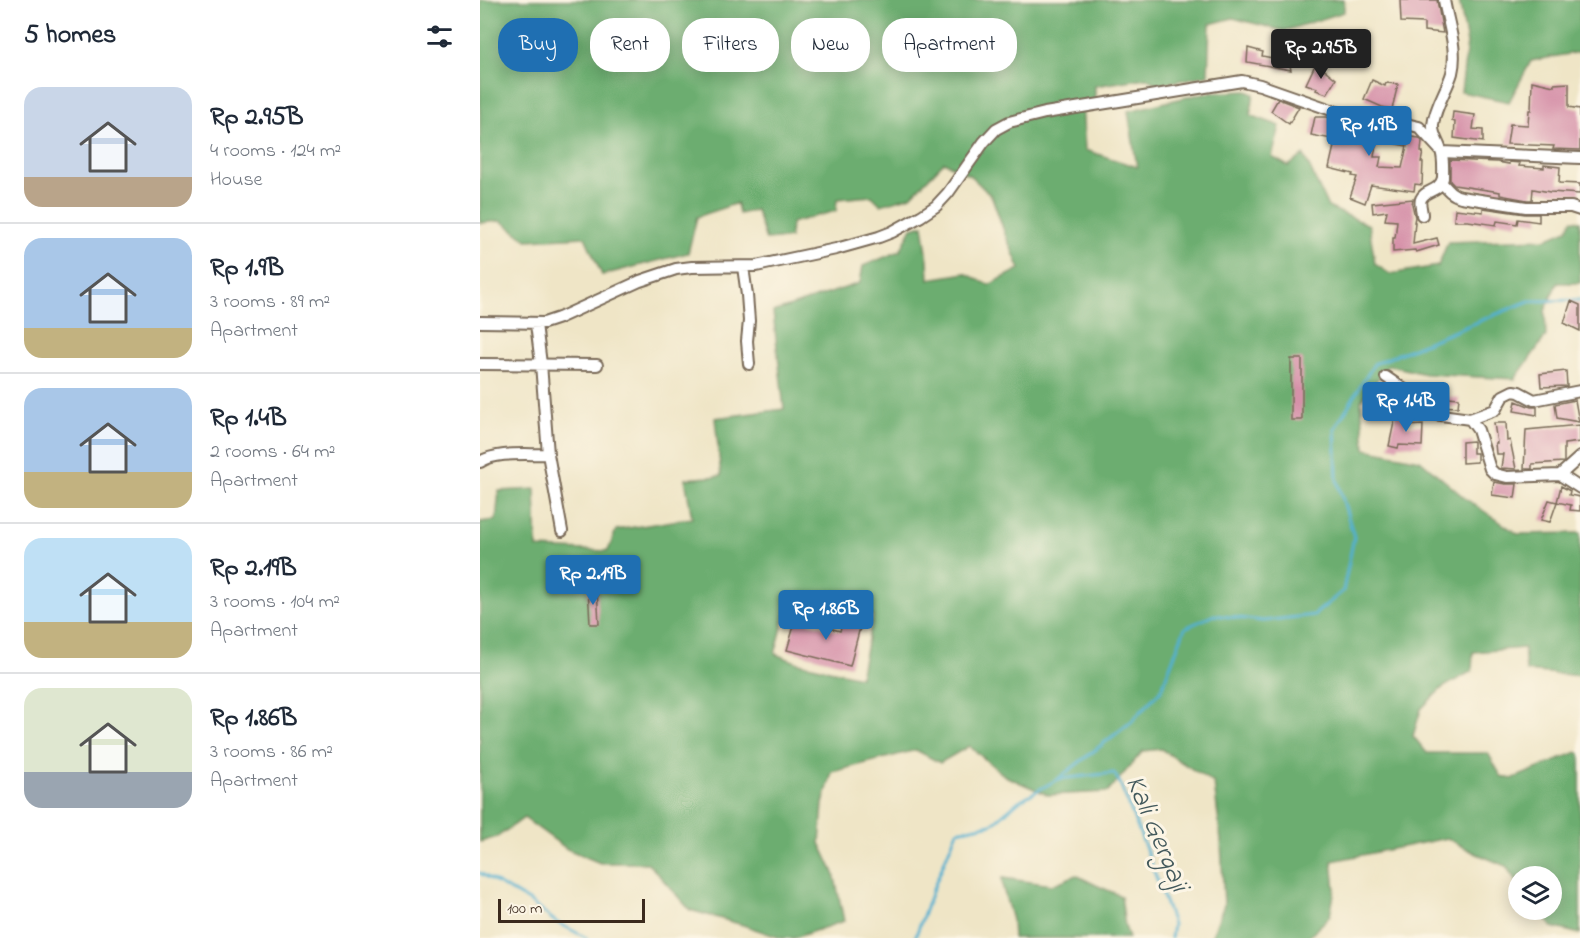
<!DOCTYPE html>
<meta charset="utf-8">
<style>
:root{--surface:#fff;--page:#f2f2f3;--text:#1f2937;--muted:#747a83;--line:#e0e1e3;--accent:#1f6fb2}
body{margin:0;font-family:"Indie Flower",sans-serif;background:var(--page);color:var(--text);height:100vh;display:flex;flex-direction:column;font-size:22px;white-space:nowrap}
*{box-sizing:border-box;margin:0}
p{font-size:20px;color:var(--muted)}
.icon{flex:none;width:33px;height:33px;fill:none;stroke:currentColor;stroke-width:2;stroke-linecap:round;stroke-linejoin:round}
.map{position:relative;flex:1;overflow:hidden}
.details{display:flex;flex-direction:column;background:var(--surface);width:480px}
.details>*{flex:none}
.hud{position:absolute;left:18px;top:18px;width:570px;height:54px;display:flex;gap:12px}
.tools{position:absolute;left:1028px;top:866px;display:grid;gap:12px}
.tools a{display:grid;place-items:center;width:54px;height:54px;border-radius:50%;background:var(--surface);box-shadow:0 3px 15px #0003;font-size:30px}
.scale{position:absolute;left:18px;bottom:15px;width:147px;box-sizing:border-box;padding-left:6px;border:3px solid #3b2a1e;border-top:0;font-size:16px;line-height:21px;white-space:nowrap;color:#3b2a1e;-webkit-text-stroke:4px #fcf5e5;paint-order:stroke}
.price{position:absolute;translate:-50% -51px;padding:0 14px;border-radius:6px;background:var(--accent);color:#fff;font-size:20px;line-height:39px;filter:drop-shadow(0 2px 3px #0008)}
.price::after{content:'';position:absolute;left:50%;top:36px;width:18px;height:14px;margin-left:-9px;background:inherit;clip-path:polygon(0 0,100% 0,50% 100%)}
.price.current{background:#222;color:#fff}
ul{padding:0;list-style:none}
li{display:flex;align-items:center;gap:18px;height:150px;padding:0 24px}
li+li{border-top:2px solid var(--line)}
li span{display:grid;place-items:center;flex:none;width:168px;height:120px;border-radius:18px;color:#555}
li>.icon{margin-inline-start:auto}
span .icon{width:72px;height:72px;fill:#fffc;stroke-width:1}
li b{font-size:26px}
h2{display:flex;justify-content:space-between;align-items:center;height:72px;padding:0 24px;font-size:26px}
.chip{padding:0 21px;border-radius:24px;background:var(--surface);box-shadow:0 3px 15px #0003;font-size:21px;line-height:54px}
.chip.current{background:var(--accent);color:#fff}
main{display:flex;flex:1;min-height:0}
.map>svg:first-child{display:block}
.forest{fill:#6cad70;stroke:#546c47;stroke-width:1.5;fill-rule:evenodd}
.lines{fill:none;stroke-linecap:round;stroke-linejoin:round}
.stream{stroke:#51b0d0;stroke-width:3}
.building{fill:#d691a9}
.street-casing{stroke:#7a6b59;stroke-width:14}
.street{stroke:#fff;stroke-width:10}
.labels{text-anchor:middle;dominant-baseline:central;stroke-width:6;stroke-linejoin:round;paint-order:stroke}
.water-label{font-size:28px;font-style:italic;fill:#43595c;stroke:#fcf5e5}
</style>
<main>
<section class="details">
<h2>5 homes<svg class="icon" aria-label="filters" viewBox="0 0 24 24"><path d="M4 7h16M4 17h16"/><circle cx="9" cy="7" r="2"/><circle cx="15" cy="17" r="2"/></svg></h2>
<ul>
<li><span style="background:linear-gradient(#c9d6e8 75%,#b9a48a 0)"><svg class="icon" aria-label="home" viewBox="0 0 24 24"><path d="M3 11l9-7 9 7M6 9v11h12V9"/></svg></span><div><b>Rp 2.95B</b><p>4 rooms · 124 m²</p><p>House</p></div></li>
<li><span style="background:linear-gradient(#a9c7e8 75%,#c2b280 0)"><svg class="icon" aria-label="home" viewBox="0 0 24 24"><path d="M3 11l9-7 9 7M6 9v11h12V9"/></svg></span><div><b>Rp 1.9B</b><p>3 rooms · 89 m²</p><p>Apartment</p></div></li>
<li><span style="background:linear-gradient(#a9c7e8 70%,#c2b280 0)"><svg class="icon" aria-label="home" viewBox="0 0 24 24"><path d="M3 11l9-7 9 7M6 9v11h12V9"/></svg></span><div><b>Rp 1.4B</b><p>2 rooms · 64 m²</p><p>Apartment</p></div></li>
<li><span style="background:linear-gradient(#bfe0f5 70%,#c2b280 0)"><svg class="icon" aria-label="home" viewBox="0 0 24 24"><path d="M3 11l9-7 9 7M6 9v11h12V9"/></svg></span><div><b>Rp 2.19B</b><p>3 rooms · 104 m²</p><p>Apartment</p></div></li>
<li><span style="background:linear-gradient(#dfe7d0 70%,#9aa5b1 0)"><svg class="icon" aria-label="home" viewBox="0 0 24 24"><path d="M3 11l9-7 9 7M6 9v11h12V9"/></svg></span><div><b>Rp 1.86B</b><p>3 rooms · 86 m²</p><p>Apartment</p></div></li>
</ul>
</section>
<div class="map">
<svg width="1100" height="938" viewBox="0 0 1100 938">
<rect width="100%" height="100%" fill="#fcf5e5"/>
<filter id="ink" filterUnits="userSpaceOnUse"><feTurbulence type="fractalNoise" baseFrequency=".0167" numOctaves="2"/><feDisplacementMap in="SourceGraphic" scale="12" xChannelSelector="R" yChannelSelector="G"/><feConvolveMatrix kernelMatrix="1 2 1 2 8 2 1 2 1" color-interpolation-filters="sRGB"/></filter>
<filter id="wash" filterUnits="userSpaceOnUse"><feTurbulence type="fractalNoise" baseFrequency=".008" numOctaves="4" result="noise"/><feDisplacementMap in="SourceGraphic" scale="24" xChannelSelector="R" yChannelSelector="G"/><feGaussianBlur stdDeviation="1.35" result="paint"/><feColorMatrix in="noise" values="0 0 0 0 0 0 0 0 0 0 0 0 0 0 0 0 0 1.4 0 .05"/><feComposite in="paint" operator="in"/></filter>
<g filter="url(#wash)">
<rect width="100%" height="100%" fill="#efe5c6"/>
<!-- forest -->
<path class="forest" d="M0 0H864V12L804 31 753 18 730 24 728 75 678 85 666 78 615 86V101L602 103 605 150 657 167 648 111 724 93 767 91 774 94 770 115 800 126 792 157 808 166 824 155 848 207 889 225 895 264 910 274 958 266 968 242 1066 239 1087 230 1092 220 1100 221V283H1077L1065 311 1066 336 1035 379 945 374 908 365 881 401 885 449 940 460 986 499 1038 534 1100 533V676L1046 671 1044 648 993 652 992 671 962 688 941 709 933 736 947 753H1008L1021 776 1032 779 1097 752 1100 754V934L1072 927 1057 909H1071V876H1038V884L1026 866 995 853 967 838 852 861 855 889 850 916 828 938H731L744 905 741 841 734 783 681 749 663 751 628 792 568 795 525 776 489 746 460 763 436 750 352 772 343 804 340 843 354 873 364 921 314 938H301L263 925 210 910 168 863H120L87 849 44 818 17 837 0 842V522L16 520 19 491 55 489 57 548 128 551 136 530 212 518 205 479 241 476 235 418 304 409 293 312 380 283 383 266 420 251 432 228 443 225 448 260 449 279 485 273 509 285 540 269 525 234 512 197 491 176 464 162 431 196 401 205 392 196 357 199 356 211 311 223 310 238 286 240 276 210 259 214 257 203 217 217 208 253 122 275 105 237 47 240 21 221 0 223ZM310 597 393 615 380 677 319 663 295 654Z
M979 0H1100V52L1051 61 1029 102 981 92 987 43Z
M596 875 616 885 641 896 645 926 649 938H533L532 920 523 888 522 878 572 885Z"/>
<g class="lines">
<!-- stream -->
<path class="stream" d="M578 779 651 722 681 690 705 628 734 615 783 621 834 615 863 591 874 537 857 480 855 428 894 364 1049 301 1100 300
M0 873 49 901 76 922 107 938
M435 938 451 894 477 831 512 824 539 801 578 779 634 773 640 783 666 849 693 924 691 938"/>
</g>
<g id="blocks">
<!-- building -->
<path class="building" d="M920 0H957L963 33 944 31V23L921 22Z
M768 48 783 52 782 56 809 61 811 70 767 62Z
M836 63 856 79 847 94 836 90 837 88 826 84Z
M892 80 905 86 906 83 918 84 912 109 902 107 884 99Z
M1052 81 1074 86V84L1089 83V107L1100 109V150L1073 149 1074 146 1027 144 1030 124 1048 125 1049 110H1051Z
M798 99 819 107 809 124 791 111Z
M973 112 995 115 993 129 1003 130V142L974 138 975 122 972 121Z
M835 117H846L856 119 887 129V131L898 133 894 157H901L899 167 922 168 927 146 916 144 917 135 939 138 942 141 941 152H943L941 162H943L942 185 935 184 934 191 891 185 885 203 870 197 877 177 872 176 873 174 849 168 855 142 852 140V139L831 135Z
M970 160 1017 162 1029 164V162L1040 163 1039 166 1064 168V165L1080 167 1079 183 1100 184V194L1070 192 1053 189 1052 200H1047L1020 195V192L974 185 970 181Z
M933 199 932 204 935 217 934 222H935L933 244 957 238 959 245 936 252 935 250 913 252V238H915L917 221 905 220 907 211 893 213 892 203Z
M1003 208 1045 214H1059V222L1038 219 1037 224 1017 221 1016 225 988 221H974L975 209 1003 212Z
M1091 301 1100 305V331L1084 323Z
M811 359H822V420H811Z
M1086 371 1087 386 1061 387 1060 374Z
M954 391 968 394V397L979 398 978 407 955 406 952 404Z
M1095 400 1099 422 1077 418 1075 404Z
M1036 401 1051 407H1057V415L1034 411Z
M916 413 929 417 926 426 943 425 942 446 919 445 918 448 909 446Z
M1014 423H1026L1027 441 1030 440 1036 469 1021 468 1023 454H1016L1015 443H1017Z
M1100 425V442L1084 444V462L1052 464V469H1044L1046 430Z
M993 441V453H997V462L982 463V442Z
M1014 482 1025 484H1037L1035 498 1012 495Z
M1081 486 1090 491 1089 495 1100 497V511L1090 510 1091 505 1077 502Z
M1069 500 1077 502 1070 522 1061 520Z
M108 588H117L119 624H110Z
M364 618 383 623 380 631H379L370 666 307 650 316 619 360 631Z"/>
</g>
</g>
<g filter="url(#ink)">
<use href="#blocks" fill-opacity="0" stroke="#7a6b59" stroke-width="1.5"/>
<g class="lines">
<!-- street casing -->
<g class="street-casing">
<path id="street" d="M962 183C968 190 972 195 981 197L1046 207H1091L1100 210
M942 215C942 210 939 203 941 199 945 189 959 193 963 178 963 170 964 159 961 151 959 142 952 135 953 125 955 106 967 90 972 73 978 49 968 24 964 0
M263 267 267 295 269 321 267 341 269 364
M0 322 64 323 79 318 160 281 196 269 212 267 276 266 356 249 399 237 412 232 441 216 456 206 468 193 504 142 516 129 529 122 565 113 762 81 780 85 883 121 926 124 939 127 962 152 1100 158
M56 324 61 364 68 454 82 531
M0 364 117 365
M906 377 932 395 946 409 954 414 990 419 998 430 1010 469 1015 474 1027 477 1080 475 1100 457
M990 419 1015 410 1023 396 1033 391 1039 392 1054 400 1100 391
M0 462C17 451 48 455 68 454
M1080 475 1100 488"/>
</g>
<!-- street -->
<use href="#street" class="street"/>
</g>
</g>
<g class="labels">
<!-- water labels -->
<g class="water-label">
<text transform="translate(676 834) rotate(67)">Kali Gergaji</text>
</g>
</g>
</svg>
<div class="tools">
<a><svg class="icon" aria-label="layers" viewBox="0 0 24 24"><path d="M12 4l9 5-9 5-9-5zM3 14l9 5 9-5"/></svg></a>
</div>
<div class="scale">100 m</div>
<b class="price current" style="left:841px;top:80px">Rp 2.95B</b>
<b class="price" style="left:889px;top:157px">Rp 1.9B</b>
<b class="price" style="left:926px;top:433px">Rp 1.4B</b>
<b class="price" style="left:113px;top:606px">Rp 2.19B</b>
<b class="price" style="left:346px;top:641px">Rp 1.86B</b>
<div class="hud">
<a class="chip current">Buy</a>
<a class="chip">Rent</a>
<a class="chip">Filters</a>
<a class="chip">New</a>
<a class="chip">Apartment</a>
</div>
</div>
</main>
